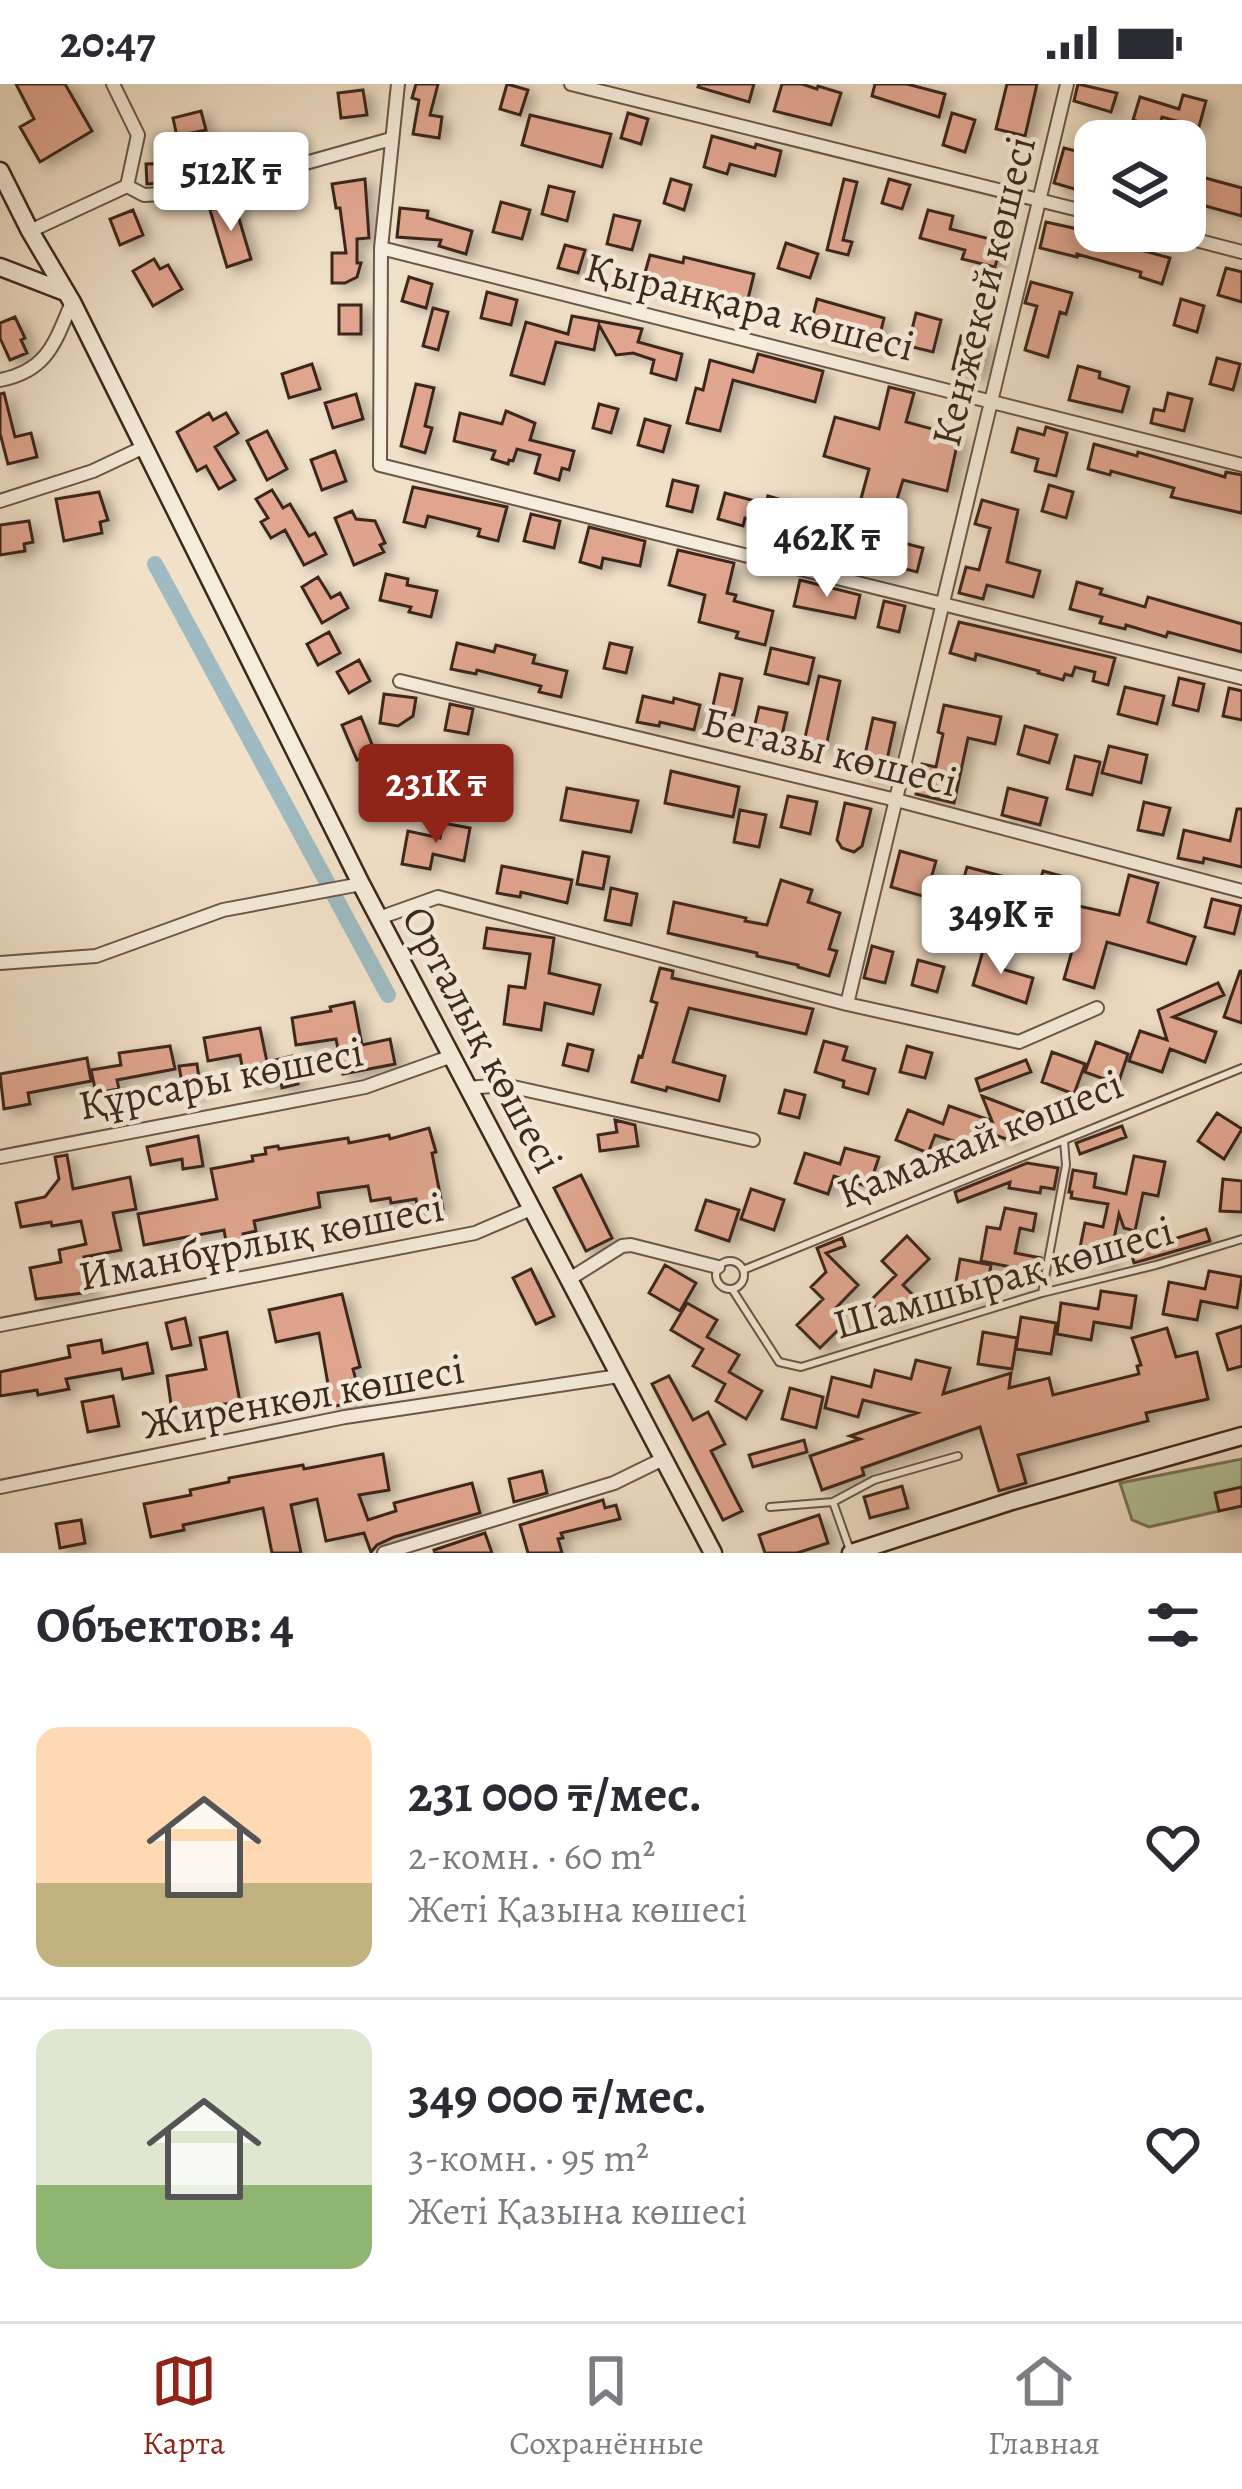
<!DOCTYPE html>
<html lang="ru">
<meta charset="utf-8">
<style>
:root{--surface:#fff;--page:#f7f7f7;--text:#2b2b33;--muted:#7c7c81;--line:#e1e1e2;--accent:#8f2418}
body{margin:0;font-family:Alegreya,serif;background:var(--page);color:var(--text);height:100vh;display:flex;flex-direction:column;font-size:45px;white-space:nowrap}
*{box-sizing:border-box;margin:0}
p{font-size:39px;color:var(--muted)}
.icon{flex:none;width:66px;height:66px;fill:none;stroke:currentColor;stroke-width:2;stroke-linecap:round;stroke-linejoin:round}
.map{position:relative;height:1469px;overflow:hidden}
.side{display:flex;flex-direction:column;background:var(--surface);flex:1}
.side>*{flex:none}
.buttons{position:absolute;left:1074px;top:36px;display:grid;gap:24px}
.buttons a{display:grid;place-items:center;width:132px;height:132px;border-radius:24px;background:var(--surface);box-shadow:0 6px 18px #0003;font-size:60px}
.price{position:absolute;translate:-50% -102px;padding:0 27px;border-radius:12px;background:#fff;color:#222;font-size:39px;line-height:78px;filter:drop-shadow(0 3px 6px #0008)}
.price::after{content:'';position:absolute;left:50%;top:72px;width:36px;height:27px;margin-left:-18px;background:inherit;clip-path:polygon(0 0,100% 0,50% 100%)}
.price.current{background:var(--accent);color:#fff}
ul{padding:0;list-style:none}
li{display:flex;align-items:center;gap:36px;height:300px;padding:0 36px}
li+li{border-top:3px solid var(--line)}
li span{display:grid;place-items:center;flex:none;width:336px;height:240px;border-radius:24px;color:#555}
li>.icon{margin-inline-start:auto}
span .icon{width:144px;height:144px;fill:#fffc;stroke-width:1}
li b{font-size:51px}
h2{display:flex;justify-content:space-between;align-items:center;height:144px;padding:0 36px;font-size:51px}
.status{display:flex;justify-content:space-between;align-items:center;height:84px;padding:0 60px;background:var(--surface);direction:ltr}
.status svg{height:33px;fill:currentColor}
.tabs{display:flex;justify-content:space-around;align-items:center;height:168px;border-top:3px solid var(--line);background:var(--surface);font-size:33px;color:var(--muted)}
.tabs a{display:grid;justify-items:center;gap:6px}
.tabs .current{color:var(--accent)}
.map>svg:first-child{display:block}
.green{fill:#b4c49b;stroke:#79765c;stroke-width:3}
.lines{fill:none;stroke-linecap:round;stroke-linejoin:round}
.canal{stroke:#9fbbc1;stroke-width:16}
.building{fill:#e0a58f;stroke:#3e271c;stroke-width:3;filter:url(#shadow)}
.lane-casing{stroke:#6b5647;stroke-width:10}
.street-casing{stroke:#6b5647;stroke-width:16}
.secondary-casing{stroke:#3e271c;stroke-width:21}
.lane{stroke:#f6ecdc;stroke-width:6}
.street{stroke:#f6ecdc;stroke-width:12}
.secondary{stroke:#f6ecdc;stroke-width:16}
.labels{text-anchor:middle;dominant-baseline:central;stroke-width:9;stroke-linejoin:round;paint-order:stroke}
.street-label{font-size:42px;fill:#3e271c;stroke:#f6ecdc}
</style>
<div class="status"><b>20:47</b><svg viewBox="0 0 49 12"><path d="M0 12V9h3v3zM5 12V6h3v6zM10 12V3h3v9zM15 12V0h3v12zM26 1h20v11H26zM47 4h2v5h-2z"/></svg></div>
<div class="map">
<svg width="1242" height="1469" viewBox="0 0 1242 1469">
<defs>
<filter id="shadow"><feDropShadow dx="8" dy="4.5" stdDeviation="6" flood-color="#0004"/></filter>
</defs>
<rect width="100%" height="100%" fill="#f1e1c9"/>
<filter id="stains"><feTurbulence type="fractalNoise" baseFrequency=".00167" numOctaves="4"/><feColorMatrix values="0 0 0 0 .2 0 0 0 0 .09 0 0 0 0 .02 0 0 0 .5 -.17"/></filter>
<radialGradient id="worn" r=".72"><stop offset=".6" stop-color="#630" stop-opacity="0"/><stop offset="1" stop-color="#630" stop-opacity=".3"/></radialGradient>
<!-- green -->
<path class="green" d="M1242 1375V1403L1216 1409 1219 1427 1149 1443 1132 1436 1120 1399Z"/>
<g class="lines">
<!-- canal -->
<path class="canal" d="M155 480 388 911"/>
</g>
<!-- building -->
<path class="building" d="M16 0H65L92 47 40 78 20 43 34 35Z
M416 0H438L430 31 442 33 439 54 413 50 419 16 412 14Z
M507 0 528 6 520 31 500 25Z
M699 0H754L749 18 698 3Z
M782 0H802L817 5 818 2 841 9 831 41 774 27Z
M875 0H907L945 10 939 33 872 12Z
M1007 0H1037L1025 52 996 45Z
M1078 0 1117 9 1111 28 1074 17Z
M363 6 367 31 341 34 338 9Z
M1183 11 1206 17 1199 43 1162 33 1159 44 1133 36 1140 13 1179 25Z
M201 27 206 46 177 52 173 34Z
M628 29 648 35 641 60 621 54Z
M952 29 975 36 965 68 943 61Z
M530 31 611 50 602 83 522 61Z
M712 52 755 64 756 60 781 67 775 92 730 80 727 90 704 83Z
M1064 64 1080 68 1077 78 1095 83 1088 109 1054 99Z
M175 79 176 98 147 100 146 80Z
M1198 92 1242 104V132L1191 118Z
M365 95 369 154 357 155V179H361L357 193 345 199H332V169H346L340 124H336L332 100Z
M671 95 691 101 684 126 664 119Z
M844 95 857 98 843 156 852 158 848 171 827 166Z
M889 95 910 101 902 125 882 119Z
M549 102 574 108 567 137 542 130Z
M234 118 251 175 227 183 210 126Z
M501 118 530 126 522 155 493 148Z
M400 124 428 127 427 134 472 147 466 170 439 162 441 156 397 153Z
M133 126 143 151 120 161 110 135Z
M928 126 953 132 950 145 1002 158 995 183 962 175 965 166 920 154Z
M614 131 640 137 632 166 607 160Z
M1046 138 1127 156 1126 162 1170 174 1162 200 1140 193 1141 188 1077 170V173L1040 164Z
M786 159 818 170 810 194 778 184Z
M565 161 585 166 578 189 558 184Z
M650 171 683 179 684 173 754 190 747 219 669 199 666 210 641 203Z
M154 175 160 185 168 181 182 205 153 222 133 187Z
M1226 184 1242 188V218L1218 211Z
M409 193 432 200 426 224 402 217Z
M1031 198 1072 209 1066 230 1060 228 1048 273 1025 266 1037 222 1025 219Z
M487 208 517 216 511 241 481 234Z
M817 215 884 234 876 267 809 248Z
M1181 215 1204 222 1197 248 1174 241Z
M339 221H361V250H339Z
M433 224 448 228 438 266 423 262Z
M916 229 941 236 933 268 908 262Z
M572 232 642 245 638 258 682 270 676 296 651 289 654 276 633 269 616 271 599 241 594 266 556 258 544 300 511 291 526 238 568 250Z
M15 233 25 254 21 256 27 269 10 276 0 254V239Z
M961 252 986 259 978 291 953 285Z
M758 270 823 287 815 318 733 296 720 347 687 339 696 304 703 306 710 276 753 288Z
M1217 274 1240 280 1233 306 1210 300Z
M312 280 320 305 289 314 282 290Z
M1078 282 1100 288 1099 294 1129 303 1122 328 1069 316Z
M416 300 434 304 425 342 432 344 425 369 401 362Z
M889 303 914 309 906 338 959 352 947 407 903 396 891 435 858 426 869 385 824 372 835 333 879 345Z
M4 309 15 353 31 349 37 373 8 380 0 349V310Z
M1168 309 1192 315 1184 347 1151 339 1154 325 1164 327Z
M356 310 363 335 333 344 325 319Z
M599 320 618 325 611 349 593 344Z
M506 327 535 339 530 356 574 367 569 386 562 384 559 396 535 389 540 371 517 365 513 377 509 376 508 380 492 375 495 367 454 357 460 329 502 340Z
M209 329 213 336 226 329 238 349 215 363 235 396 219 405 206 382 197 387 177 348Z
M645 335 670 342 663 368 638 361Z
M1046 343 1067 349 1056 392 1035 387 1038 375 1012 368 1018 344 1044 351Z
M267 347 287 385 267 396 247 357Z
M1094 360 1137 372 1138 368 1225 393 1226 388 1242 391V429L1171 413 1174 404 1111 387 1110 391 1088 385Z
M335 367 346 397 322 406 311 376Z
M673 396 698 402 692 428 667 422Z
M1049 401 1073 408 1066 434 1042 427Z
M413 403 507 423 498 457 478 452 480 445 428 432 425 443 404 438Z
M272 406 283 424 290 420 309 452 315 449 326 470 304 481 285 446 271 454 261 438 268 434 256 415Z
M99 408 108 436 100 438 102 449 64 457 56 415Z
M725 409 766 420 768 412 849 436 841 467 805 457 807 450 745 434 743 442 718 435Z
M982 416 1018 426 1007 478 1040 487 1033 513 987 501 983 515 959 509 966 483 979 486 990 444 975 440Z
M352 427 356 435 375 437 385 459 380 461 384 468 354 481 335 434Z
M531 430 560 437 554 464 524 457Z
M29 437 33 458 24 460 25 467 0 471V441Z
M589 443 645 457 640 482 603 474 601 484 580 478Z
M892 456 923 464 917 488 886 480Z
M678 466 734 479 727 509 736 511 734 517 773 527 765 561 736 554 738 548 699 538 705 511 669 501Z
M386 490 408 495 407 501 437 507 431 533 409 528 411 523 380 516Z
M318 493 331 514 340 509 348 524 322 539 302 503Z
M800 496 860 511 855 534 794 522Z
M1077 498 1102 505 1100 510 1145 523 1148 513 1242 540V568L1168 548 1166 553 1126 541 1125 545 1100 539 1102 533 1070 525Z
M884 517 905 522 899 548 878 543Z
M959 538 1115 574 1108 601 1093 597 1095 588 1075 583 1072 592 1065 590 1063 596 1038 589 1039 587 976 570 975 576 950 569Z
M329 548 340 569 318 581 307 560Z
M457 559 494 568 496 561 535 571 533 579 567 587 561 613 539 608 541 602 477 586 476 590 451 585Z
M610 559 632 564 626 589 604 584Z
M771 564 814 574 808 600 765 590Z
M359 576 370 597 349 609 337 588Z
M720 590 742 595 734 631 712 626Z
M819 592 840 597 826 663 804 658Z
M1179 594 1204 600 1198 627 1173 621Z
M1125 603 1164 612 1157 640 1118 630Z
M1229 604 1242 607V636L1223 632Z
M384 610 416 614 413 632 398 642 380 639Z
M643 612 673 619 674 614 700 621 694 646 660 638 659 642 637 638Z
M450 620 473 625 468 650 445 646Z
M944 621 1001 633 995 660 968 654 954 719 916 710 922 680 936 683 943 650 938 648Z
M759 623 787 629 780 660 752 653Z
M361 633 375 668 357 676 342 641Z
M873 634 895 639 883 694 861 689Z
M1025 642 1057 651 1049 679 1018 670Z
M1109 662 1147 671 1141 699 1102 689Z
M443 670 502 678 495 715 468 709 469 702 438 697Z
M1075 672 1100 678 1092 711 1067 705Z
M671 687 739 703 733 733 665 719Z
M567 704 638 717 631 748 561 736Z
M1008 704 1047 714 1040 741 1002 731Z
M788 712 817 718 810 750 781 743Z
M1144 718 1170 724 1163 751 1138 746Z
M845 719 871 725 862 762 854 768 842 764 837 756Z
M1237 725H1242V783L1204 774 1203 779 1178 774 1184 746 1230 757Z
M740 726 766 731 759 763 734 758Z
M443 739 470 744 464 777 433 770 430 785 402 780 408 747 440 754Z
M900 767 936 777 926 813 891 803Z
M583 768 609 773 603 805 577 800Z
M502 782 572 796 567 819 521 808 520 813 497 809Z
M967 783 1002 792 993 828 957 819Z
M1043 787 1072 795 1063 828 1033 820Z
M1129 791 1158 799 1148 838 1195 853 1186 880 1107 858 1094 904 1064 895 1074 860 1065 857 1074 821 1119 831Z
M781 796 812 806 808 818 840 829 829 865 837 867 829 892 798 883V881L757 872V869L668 849 674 818 746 834 745 837 767 841Z
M611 804 637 810 631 841 605 836Z
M1212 815 1241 822 1234 850 1205 843Z
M487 844 554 854 549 889 600 901 593 930 545 919 541 946 504 940 509 902 525 904 530 870 484 864Z
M872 862 893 868 885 899 864 894Z
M984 863 1006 869 1002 885 1033 894 1026 919 973 901Z
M918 876 944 883 937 908 912 901Z
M660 884 673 887 672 894 813 925 806 950 689 924 673 978 725 992 719 1017 667 1003 666 1007 632 998 639 972 642 973 657 919 651 917Z
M1240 887H1242V939L1224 933Z
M1218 899 1224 911 1173 933 1216 948 1205 978 1170 965 1162 988 1129 977 1140 947 1167 956 1158 926Z
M354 918 362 961 390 955 395 980 343 990 336 955 296 961 292 934 331 927 330 923Z
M260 944 267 978 292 972 298 1000 282 1004 281 997 246 1003 240 971 208 977 204 954Z
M824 957 847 963 843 976 875 985 868 1010 843 1003 844 997 815 988Z
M1096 958 1128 970 1118 1000 1085 988Z
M568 960 593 966 588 987 563 981Z
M170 962 175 985 117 996 119 1005 96 1009 91 986 121 981 119 969Z
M907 962 932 969 925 994 900 988Z
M1052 968 1085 980 1074 1010 1042 998Z
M87 974 91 997 28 1009 30 1020 4 1025 0 990Z
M1026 976 1031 988 980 1007 976 995Z
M197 980 201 1009 184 1011 179 982Z
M785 1006 805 1011 799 1034 779 1029Z
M982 1012 1024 1028 1012 1057 978 1045 972 1063 935 1051 928 1069 896 1056 908 1026 943 1040 949 1022 992 1037Z
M1217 1029 1242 1045 1224 1075 1198 1057Z
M615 1036 635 1041 638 1062 600 1067 598 1051 617 1048Z
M1122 1042 1126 1053 1080 1070 1076 1059Z
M429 1044 436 1068 432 1069 443 1125 419 1130 416 1115 391 1119 390 1114 371 1117 368 1102 318 1109 320 1123 254 1137 256 1147 243 1150 245 1159 227 1163 224 1146 144 1161 138 1130 217 1115 211 1085 253 1077 252 1072 266 1070 265 1064 278 1062 279 1065 348 1054 349 1059 389 1051 390 1055Z
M198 1052 203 1082 183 1085 182 1075 151 1081 147 1063Z
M845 1064 879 1073 869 1103 834 1092 828 1110 795 1099 805 1069 840 1080Z
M67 1071 73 1105 130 1093 136 1125 113 1129 121 1166 84 1173 91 1208 36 1215 30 1184 61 1178 59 1166 86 1160 81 1137 52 1142 51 1138 21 1143 16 1119 45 1113 59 1095 55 1073Z
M1134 1072 1165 1078 1158 1112 1143 1109 1135 1147 1124 1144 1119 1130 1109 1180 1078 1173 1085 1139 1103 1143 1108 1120 1071 1114 1072 1108H1069L1073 1086 1096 1090 1094 1103 1126 1110Z
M1027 1079 1058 1084 1054 1105 1041 1103 1040 1109 1009 1104 1010 1098 958 1118 955 1108Z
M581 1091 612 1154 586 1167 554 1104Z
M1223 1095 1242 1097V1128L1220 1127Z
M751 1105 784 1116 774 1146 741 1135Z
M706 1116 739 1126 729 1157 696 1146Z
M1005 1124 1036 1130 1033 1147 1020 1144 1015 1169 1041 1174 1037 1196 1029 1195 1031 1187 981 1177 987 1143 1000 1145Z
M1206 1145 1210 1157 1134 1179 1131 1168Z
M907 1152 929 1175 903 1201 917 1215 892 1240 870 1217 896 1191 882 1177Z
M842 1154 845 1162 826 1169 858 1201 833 1227 845 1239 820 1264 797 1241 823 1215 811 1203 826 1188 817 1164Z
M960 1175 991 1181 985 1215 954 1209Z
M665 1181 696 1199 680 1227 649 1209Z
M531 1185 554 1232 536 1240 513 1194Z
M1209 1187 1242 1193 1237 1224 1201 1217 1197 1236 1163 1230 1169 1198 1205 1205Z
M1101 1207 1136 1212 1131 1244 1094 1238 1091 1256 1057 1250 1061 1219 1098 1225Z
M342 1210 360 1283 353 1285 361 1316 332 1323 319 1249 276 1258 269 1226Z
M687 1219 717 1236 707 1253 739 1271 729 1288 762 1307 746 1335 716 1317 725 1300 693 1282 703 1265 671 1246Z
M1021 1233 1056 1239 1051 1270 1016 1265Z
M185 1234 191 1261 172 1265 166 1239Z
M1242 1242V1282L1228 1286 1217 1250Z
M1167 1244 1176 1273 1197 1268 1208 1315 1146 1329 1148 1337 1018 1371 1026 1399 999 1407 980 1343 862 1384 864 1391 822 1406 810 1372 860 1355 850 1352 917 1329 863 1316 858 1333 825 1324 832 1293 871 1303 875 1286 911 1295 916 1276 950 1284 943 1310 1011 1289 1009 1304 1049 1294 1053 1311 1139 1290 1137 1282 1141 1281 1132 1254Z
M227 1248 240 1318 172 1327 167 1292 206 1285 200 1254Z
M983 1248 1017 1254 1012 1285 978 1280Z
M101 1256 103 1269 147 1259 153 1289 123 1295 121 1285 66 1295 69 1305 38 1311 37 1306 0 1312V1288L70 1273 68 1262Z
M669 1292 693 1336 708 1328 725 1360 711 1367 742 1427 723 1436 652 1300Z
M790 1304 823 1313 816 1344 782 1335Z
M113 1312 119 1342 88 1348 82 1318Z
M804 1356 807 1368 753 1383 749 1371Z
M383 1370 389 1406 359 1411 368 1436 396 1427 394 1419 472 1399 480 1429 394 1453 377 1461 371 1468 364 1449 326 1457 317 1415 291 1421 301 1469H272L263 1424 183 1441 184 1446 151 1453 144 1420 191 1411 190 1406 229 1398V1394L303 1381 304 1385Z
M542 1387 547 1409 514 1418 509 1395Z
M902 1402 908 1424 870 1434 864 1413Z
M1242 1403V1422L1219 1427 1215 1409Z
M603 1416 605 1424 616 1421 620 1435 561 1449 563 1454 558 1455 562 1469H528L520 1441Z
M819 1431 828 1459 797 1469H765L759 1451Z
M81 1436 85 1459 60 1464 56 1440Z
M485 1449 492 1469H435L434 1466Z"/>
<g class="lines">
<!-- lane casing -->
<g class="lane-casing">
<path id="lane" d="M716 1191a14 14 0 1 1 28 0a14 14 0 1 1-28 0Z
M743 1186 1242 984
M732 1205 779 1278 801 1283 1042 1209 1156 1181 1242 1155
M1042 1209 1066 1081 1064 1057
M833 1418 850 1466
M770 1423 833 1418 874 1396 958 1372"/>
</g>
<!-- street casing -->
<g class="street-casing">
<path id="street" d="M113 0 138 51 127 102
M398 0 381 164 380 381 1242 594
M571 0 1095 130
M30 147 127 102 144 111 202 108 391 55
M1161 147 1242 168
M381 164 1242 381
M0 296C47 287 55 259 72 218
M0 417 93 387 144 363
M400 597 896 716 1242 807
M379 834 438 813 847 920 1019 958 1097 924
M0 879 96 872 223 826 361 800
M847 920 1067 0
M467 1004 504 1001 753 1056
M0 1073 365 1003 452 972
M568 1196 622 1162 631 1161 718 1183
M0 1241 475 1149 531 1125
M0 1403 345 1333 619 1292
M384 1469 614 1399 663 1375"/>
</g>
<!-- secondary casing -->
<g class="secondary-casing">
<path id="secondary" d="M0 87 30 147 72 218 361 800 713 1469
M0 183 65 208
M851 1469 1012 1417 1242 1352"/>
</g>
<!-- lane -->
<use href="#lane" class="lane"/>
<!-- street -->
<use href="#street" class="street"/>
<!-- secondary -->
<use href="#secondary" class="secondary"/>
</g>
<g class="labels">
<!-- street labels -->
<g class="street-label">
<text transform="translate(983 207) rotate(-76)">Кенжекей көшесі</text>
<text transform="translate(750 222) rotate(14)">Қыранқара көшесі</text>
<text transform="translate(830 667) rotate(14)">Бегазы көшесі</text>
<text transform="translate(483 955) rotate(62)">Орталық көшесі</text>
<text transform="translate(221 994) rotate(-11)">Құрсары көшесі</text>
<text transform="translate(980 1054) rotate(-22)">Қамажай көшесі</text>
<text transform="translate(261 1157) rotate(-11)">Иманбұрлық көшесі</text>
<text transform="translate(1003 1193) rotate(-16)">Шамшырақ көшесі</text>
<text transform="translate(303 1312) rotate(-10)">Жиренкөл көшесі</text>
</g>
</g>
<rect width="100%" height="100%" filter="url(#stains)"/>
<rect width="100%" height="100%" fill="url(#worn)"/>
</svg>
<div class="buttons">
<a><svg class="icon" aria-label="layers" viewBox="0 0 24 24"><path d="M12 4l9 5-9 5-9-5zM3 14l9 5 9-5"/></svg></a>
</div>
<b class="price" style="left:231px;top:150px">512K ₸</b>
<b class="price" style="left:827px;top:516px">462K ₸</b>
<b class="price current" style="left:436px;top:762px">231K ₸</b>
<b class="price" style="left:1001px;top:893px">349K ₸</b>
</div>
<section class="side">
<h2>Объектов: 4<svg class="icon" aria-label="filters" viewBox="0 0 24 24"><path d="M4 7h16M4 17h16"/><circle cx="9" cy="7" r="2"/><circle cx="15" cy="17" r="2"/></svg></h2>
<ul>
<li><span style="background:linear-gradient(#ffd9b3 65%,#c2b280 0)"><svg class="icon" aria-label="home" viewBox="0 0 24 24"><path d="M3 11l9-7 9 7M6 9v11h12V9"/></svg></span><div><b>231 000 ₸/мес.</b><p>2-комн. · 60 m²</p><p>Жеті Қазына көшесі</p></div><svg class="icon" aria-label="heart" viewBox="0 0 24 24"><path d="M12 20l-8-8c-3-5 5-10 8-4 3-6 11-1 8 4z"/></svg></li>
<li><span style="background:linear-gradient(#dfe7d0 65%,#8fb573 0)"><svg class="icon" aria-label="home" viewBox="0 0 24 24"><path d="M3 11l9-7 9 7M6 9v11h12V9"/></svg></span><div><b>349 000 ₸/мес.</b><p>3-комн. · 95 m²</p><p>Жеті Қазына көшесі</p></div><svg class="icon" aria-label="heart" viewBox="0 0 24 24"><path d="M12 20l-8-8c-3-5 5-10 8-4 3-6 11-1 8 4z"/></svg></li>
</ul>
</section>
<nav class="tabs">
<a class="current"><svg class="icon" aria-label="map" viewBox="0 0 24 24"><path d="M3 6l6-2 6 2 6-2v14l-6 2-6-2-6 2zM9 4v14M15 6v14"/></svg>Карта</a>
<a><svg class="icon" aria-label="saved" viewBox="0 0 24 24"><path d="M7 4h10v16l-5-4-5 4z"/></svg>Сохранённые</a>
<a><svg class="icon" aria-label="home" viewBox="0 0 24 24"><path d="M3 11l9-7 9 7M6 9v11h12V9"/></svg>Главная</a>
</nav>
